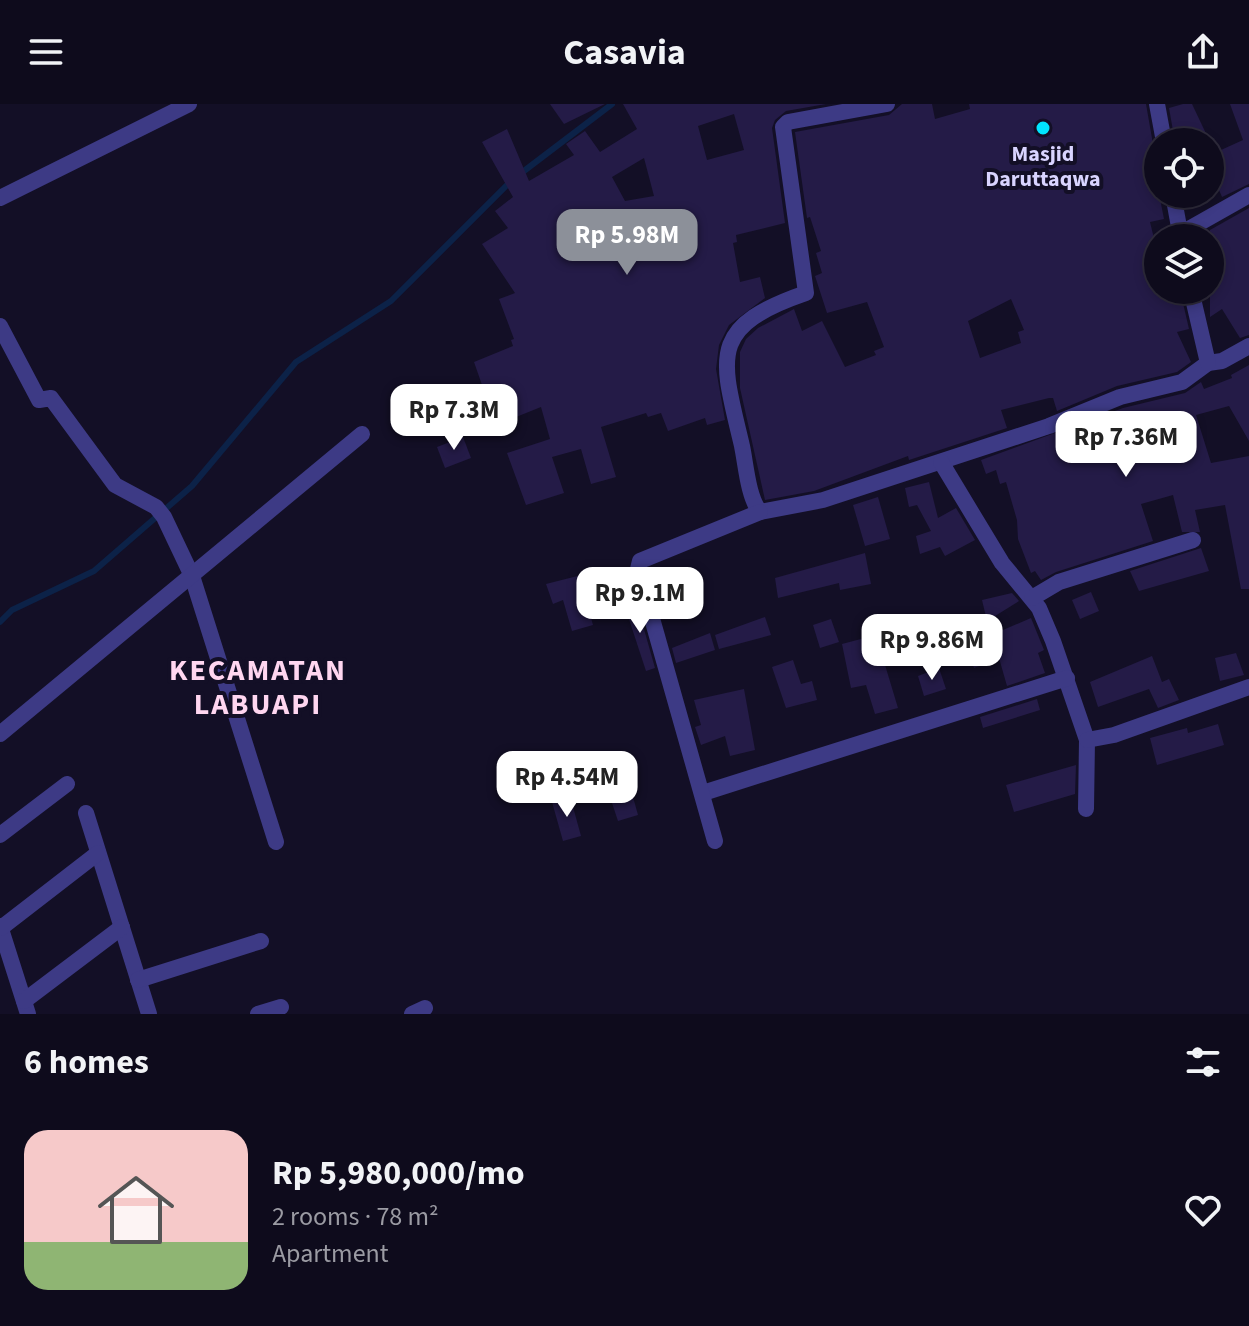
<!DOCTYPE html>
<html lang="en">
<head>
<meta charset="utf-8">
<style>
  body { margin:0; font-family:"Source Sans 3",sans-serif; background:#171425; color:#f1f3f6; height:100vh; display:flex; flex-direction:column; font-size:30px; white-space:nowrap }
  * { box-sizing:border-box; margin:0 }
  p { font-size:26px; color:#9b9ba3 }
  .icon { flex:none; width:44px; height:44px; fill:none; stroke:currentColor; stroke-width:2; stroke-linecap:round; stroke-linejoin:round }
  .map { position:relative; height:910px; overflow:hidden }
  .panel { display:flex; flex-direction:column; background:#0e0b1c; flex:1 }
  .panel>* { flex:none }
  .tools { position:absolute; left:1144px; top:24px; display:grid; gap:16px }
  .tools a { display:grid; place-items:center; width:80px; height:80px; border-radius:50%; background:#0e0b1c; box-shadow:0 4px 12px #0003,0 0 0 2px #2e2b3b; font-size:40px }
  .price { position:absolute; translate:-50% -68px; padding:0 18px; border-radius:16px; background:#fff; color:#222; font-size:26px; line-height:52px; filter:drop-shadow(0 2px 4px #0008) }
  .price::after { content:''; position:absolute; left:50%; top:48px; width:24px; height:18px; margin-left:-12px; background:inherit; clip-path:polygon(0 0,100% 0,50% 100%) }
  .price.selected { background:#8c9099; color:#fff }
  ul { padding:0; list-style:none }
  li { display:flex; align-items:center; gap:24px; height:200px; padding:0 24px }
  li+li { border-top:2px solid #2e2b3b }
  li span { display:grid; place-items:center; flex:none; width:224px; height:160px; border-radius:24px; color:#555 }
  li>.icon { margin-inline-start:auto }
  span .icon { width:96px; height:96px; fill:#fffc; stroke-width:1 }
  li b { font-size:34px }
  h2 { display:flex; justify-content:space-between; align-items:center; height:96px; padding:0 24px; font-size:34px }
  header { display:flex; justify-content:space-between; align-items:center; height:104px; padding:0 24px; background:#0e0b1c; font-size:36px; font-weight:700 }
  .map>svg:first-child { display:block }
  .lines { fill:none; stroke-linecap:round; stroke-linejoin:round }
  .stream { stroke:#0c2248; stroke-width:6 }
  .building { fill:#241b47; fill-rule:evenodd }
  .minor { stroke:#3d3a85; stroke-width:16 }
  .poi-dot { fill:#00e5ff; stroke:#130f26; stroke-width:3 }
  .labels { text-anchor:middle; dominant-baseline:central; stroke-width:8; stroke-linejoin:round; paint-order:stroke }
  .poi-label { font-size:22px; font-weight:bold; fill:#d9d4ff; stroke:#130f26 }
  .district-label { font-size:30px; font-weight:bold; letter-spacing:2px; fill:#ffd6f0; stroke:#130f26 }
</style>
</head>
<body>
<header><svg class="icon" aria-label="menu" viewBox="0 0 24 24"><path d="M4 6h16M4 12h16M4 18h16"/></svg>Casavia<svg class="icon" aria-label="share" viewBox="0 0 24 24"><path d="M12 15V3M7 8l5-5 5 5M5 13v7h14v-7"/></svg></header>
<div class="map">
<svg width="1249" height="910" viewBox="0 0 1249 910">
  <rect width="100%" height="100%" fill="#130f26"/>
  <g class="lines">
    <!-- stream -->
    <g class="stream">
      <path d="M520,70l92,-70"/>
      <path d="M0,518l12,-12 82,-39 98,-85 104,-124 95,-61 120,-120"/>
    </g>
  </g>
  <!-- building -->
  <g class="building">
    <path d="M550,0h55l-41,20z"/>
    <path d="M623,0h203l-40,7 -11,9 -3,8 13,95 -49,12 1,7 -4,1 7,39 20,-5 5,21 -36,27 -10,20 -3,24 9,51 -18,5 -2,-7 -37,13 -7,-18 -13,4 -2,-4 -45,14 15,50 -25,7 -10,-35 -29,8 12,36 -38,12 -19,-52 43,-14 -9,-32 -45,18 -22,-63 39,-16 -2,-6 3,-1 -15,-40 16,-6 -33,-49 26,-16 -13,-17 18,-14 -31,-55 25,-13 22,52 45,-26 -8,-11 19,-13 15,21 37,-23zM734,10l10,36 -37,10 -9,-34zM644,54l10,38 -29,5 -13,-24z"/>
    <path d="M902,0h30l3,15 35,-10 -1,-5h177l7,40 5,7v21l-3,1 9,46 -14,3 8,33v9l-6,1 10,30 18,-5 9,39 -12,3 14,30 -14,10 -60,14 -60,25 -4,-13h-4l-48,12 6,18 -98,32 -1,-4 -94,35 -49,9 -25,-112v-36l6,-13 12,-11 36,-19 8,22 20,-10 23,46 31,-12 -2,-4 10,-4 -17,-45 -40,11 -12,-37 7,-3 -6,-20 5,-2 -11,-34 -3,1 -12,-86 94,-17zM1011,195l13,31 -6,2 3,11 -41,15 -12,-37z"/>
    <path d="M1183,0h9l18,38h-35l-6,-34z"/>
    <path d="M1230,0h19v80l-27,13 -3,-7 -9,4v-39l33,-15z"/>
    <path d="M1249,104v127l-9,3 -18,-29 -12,8v-87z"/>
    <path d="M1249,261v76l-20,-35 -33,9 15,48 38,-7v133h-8l-16,-84 -30,5 5,22h-18l-9,-37 -32,9 12,37 -97,31 -15,8 -6,-9 -4,2 -13,-34 -1,-19 -11,-38 -6,2 -4,-14 -10,4 -5,-14 142,-52 62,-15 16,-11 3,7 28,-11 -1,-3z"/>
    <path d="M463,333l8,21 -26,10 -8,-21z"/>
    <path d="M929,378l9,36 18,-10 19,32 -30,16 -5,-9 -20,7 -4,-18 15,-5 -14,-26 -8,2 -4,-19z"/>
    <path d="M878,393l12,42 -25,7 -12,-41z"/>
    <path d="M1201,444l8,23 -70,20 -9,-20z"/>
    <path d="M865,449l6,31 -31,6 -1,-7 -61,15 -3,-20z"/>
    <path d="M613,463l3,8 10,-2 4,18 -43,12 6,22 -21,6 -9,-31 -10,4 -7,-20z"/>
    <path d="M1091,488l8,19 -19,8 -8,-19z"/>
    <path d="M1012,489l7,8 -32,20 -5,-21z"/>
    <path d="M636,497l19,67 -9,3 -22,-67z"/>
    <path d="M765,513l6,18 -52,14 -4,-14z"/>
    <path d="M1031,514l13,32 -6,3 7,20 -38,13 -8,-28 -25,10 -8,-22z"/>
    <path d="M831,515l8,23 -19,6 -7,-23z"/>
    <path d="M710,529l5,17 -39,13 -4,-15z"/>
    <path d="M876,531l22,73 -23,6 -9,-29 -15,3 -9,-44z"/>
    <path d="M1236,549l8,22 -24,6 -5,-23z"/>
    <path d="M1152,552l10,26 7,-3 10,21 -21,8 -9,-19 -51,18 -8,-25z"/>
    <path d="M793,556l8,24 11,-3 5,19 -31,8 -14,-41z"/>
    <path d="M939,564l7,21 -22,7 -6,-20z"/>
    <path d="M744,585l11,61 -25,6 -5,-20 -24,9 -6,-18 6,-2 -7,-25z"/>
    <path d="M1037,595l3,11 -57,18 -3,-11z"/>
    <path d="M1218,620l6,21 -67,20 -7,-27 37,-10 1,5z"/>
    <path d="M1076,661l-1,29 -61,18 -8,-27z"/>
    <path d="M570,692l11,40 -18,5 -11,-39z"/>
    <path d="M633,693l5,18 -20,6 -6,-18z"/>
  </g>
  <g class="lines">
    <!-- minor -->
    <g class="minor">
      <path d="M887,0l-99,18 -5,5 23,166c-99,34 -85,64 -64,153 4,19 6,51 18,66l63,-12 226,-74 71,-29 62,-15 26,-19 14,-2 27,-15"/>
      <path d="M1157,0l7,38"/>
      <path d="M1173,90l8,44"/>
      <path d="M0,94l189,-94"/>
      <path d="M1180,130l69,-39"/>
      <path d="M1191,186l17,73"/>
      <path d="M0,222l39,74 12,-2 64,87 41,22 8,10 28,59 84,266"/>
      <path d="M941,358l61,101 37,45 14,33 34,99 -1,69"/>
      <path d="M1032,494l27,-16 134,-42"/>
      <path d="M0,630l362,-300"/>
      <path d="M1087,636l27,-5 135,-48"/>
      <path d="M703,689l364,-115"/>
      <path d="M86,709l63,201"/>
      <path d="M0,731l67,-51"/>
      <path d="M715,737l-77,-272 2,-8 120,-49"/>
      <path d="M0,822l28,88"/>
      <path d="M1,824l97,-75"/>
      <path d="M138,876l123,-39"/>
      <path d="M24,897l98,-74"/>
      <path d="M258,910l23,-7"/>
      <path d="M412,910l13,-6"/>
    </g>
  </g>
  <!-- markers -->
  <circle class="poi-dot" cx="1043" cy="24" r="8"/>
  <g class="labels">
    <!-- poi labels -->
    <g class="poi-label">
      <text x="1043" y="50">Masjid<tspan x="1043" dy="25">Daruttaqwa</tspan></text>
    </g>
    <!-- district labels -->
    <g class="district-label">
      <text x="258" y="566">KECAMATAN<tspan x="258" dy="34">LABUAPI</tspan></text>
    </g>
  </g>
</svg>
<div class="tools">
<a><svg class="icon" aria-label="locate" viewBox="0 0 24 24"><circle cx="12" cy="12" r="6"/><path d="M12 2v4M12 18v4M2 12h4M18 12h4"/></svg></a>
<a><svg class="icon" aria-label="layers" viewBox="0 0 24 24"><path d="M12 4l9 5-9 5-9-5zM3 14l9 5 9-5"/></svg></a>
</div>
<b class="price selected" style="left:627px;top:173px">Rp 5.98M</b>
<b class="price" style="left:454px;top:348px">Rp 7.3M</b>
<b class="price" style="left:1126px;top:375px">Rp 7.36M</b>
<b class="price" style="left:640px;top:531px">Rp 9.1M</b>
<b class="price" style="left:932px;top:578px">Rp 9.86M</b>
<b class="price" style="left:567px;top:715px">Rp 4.54M</b>
</div>
<section class="panel">
<h2>6 homes<svg class="icon" aria-label="filters" viewBox="0 0 24 24"><path d="M4 7h16M4 17h16"/><circle cx="9" cy="7" r="2"/><circle cx="15" cy="17" r="2"/></svg></h2>
<ul>
<li><span style="background:linear-gradient(#f6c9c9 70%,#8fb573 0)"><svg class="icon" aria-label="home" viewBox="0 0 24 24"><path d="M3 11l9-7 9 7M6 9v11h12V9"/></svg></span><div><b>Rp 5,980,000/mo</b><p>2 rooms · 78 m²</p><p>Apartment</p></div><svg class="icon" aria-label="heart" viewBox="0 0 24 24"><path d="M12 20l-8-8c-3-5 5-10 8-4 3-6 11-1 8 4z"/></svg></li>
</ul>
</section>
</body>
</html>
